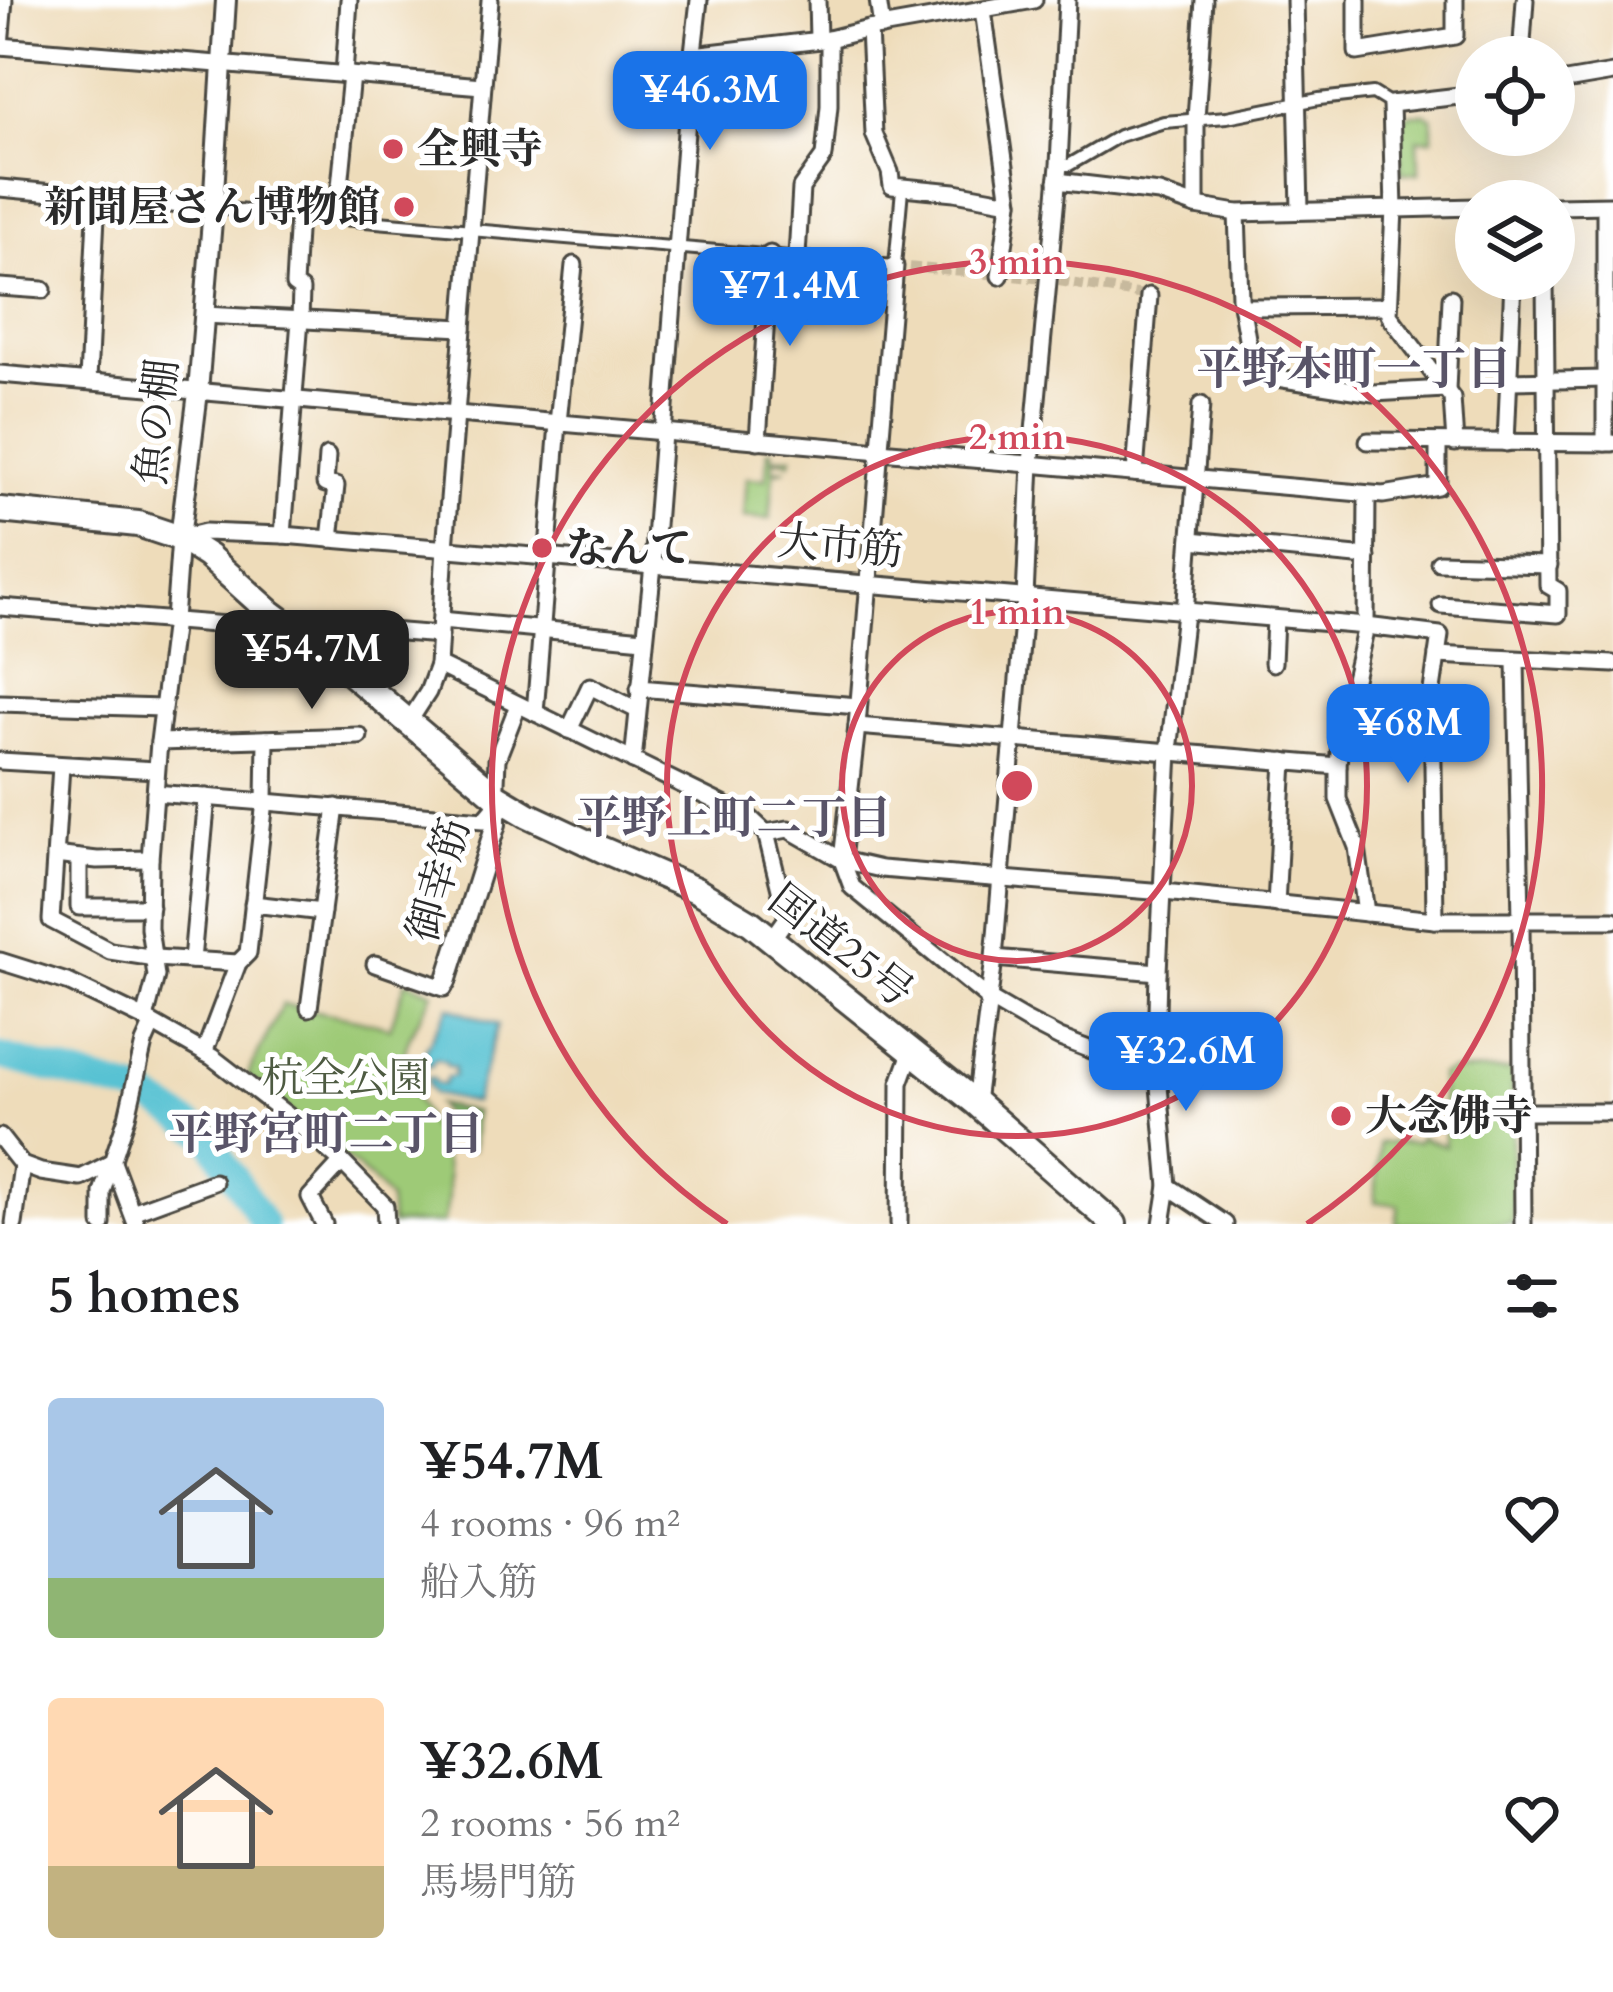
<!DOCTYPE html>
<html lang="en">
<head>
<meta charset="utf-8">
<style>
  body { margin:0; font-family:Cardo,"Noto Serif JP",serif; background:#f6f6f6; color:#202124; height:100vh; display:flex; flex-direction:column; font-size:45px; white-space:nowrap }
  * { box-sizing:border-box; margin:0 }
  p { font-size:39px; color:#757577 }
  .icon { flex:none; width:66px; height:66px; fill:none; stroke:currentColor; stroke-width:2; stroke-linecap:round; stroke-linejoin:round }
  .map { position:relative; height:1224px; overflow:hidden }
  .panel { display:flex; flex-direction:column; background:#fff; flex:1 }
  .panel>* { flex:none }
  .tools { position:absolute; left:1455px; top:36px; display:grid; gap:24px }
  .tools a { display:grid; place-items:center; width:120px; height:120px; border-radius:50%; background:#fff; box-shadow:0 12px 48px #0002; font-size:60px }
  .price { position:absolute; translate:-50% -102px; padding:0 27px; border-radius:24px; background:#1a73e8; color:#fff; font-size:39px; line-height:78px; filter:drop-shadow(0 3px 6px #0008) }
  .price::after { content:''; position:absolute; left:50%; top:72px; width:36px; height:27px; margin-left:-18px; background:inherit; clip-path:polygon(0 0,100% 0,50% 100%) }
  .price.on { background:#222; color:#fff }
  ul { padding:0; list-style:none }
  li { display:flex; align-items:center; gap:36px; height:300px; padding:0 48px }
  li span { display:grid; place-items:center; flex:none; width:336px; height:240px; border-radius:12px; color:#555 }
  li>.icon { margin-inline-start:auto }
  span .icon { width:144px; height:144px; fill:#fffc; stroke-width:1 }
  li b { font-size:51px }
  h2 { display:flex; justify-content:space-between; align-items:center; height:144px; padding:0 48px; font-size:51px }
  .map>svg:first-child { display:block }
  .green { fill:#9eca77; stroke:#647a51; stroke-width:3 }
  .forest { fill:#7eae68; stroke:#546c4a; stroke-width:3 }
  .water { fill:#58c2d3; stroke:#42767f; stroke-width:3 }
  .lines { fill:none; stroke-linecap:round; stroke-linejoin:round }
  .river { stroke:#58c2d3; stroke-width:27 }
  .pedestrian-tunnel { stroke:#c7b99d; stroke-width:10; stroke-dasharray:10 5; stroke-linecap:butt }
  .pedestrian-casing { stroke:#484640; stroke-width:16 }
  .minor-casing { stroke:#484640; stroke-width:21 }
  .tertiary-casing { stroke:#484640; stroke-width:24 }
  .trunk-casing { stroke:#484640; stroke-width:30 }
  .pedestrian { stroke:#fff; stroke-width:10 }
  .minor { stroke:#fff; stroke-width:15 }
  .tertiary { stroke:#fff; stroke-width:18 }
  .trunk { stroke:#fff; stroke-width:24 }
  .ring { fill:none; stroke:#d1495b; stroke-width:6 }
  .poi-dot { fill:#d1495b; stroke:#fff; stroke-width:4.5 }
  .labels { text-anchor:middle; dominant-baseline:central; stroke-width:10; stroke-linejoin:round; paint-order:stroke }
  .poi-label { font-size:42px; font-weight:bold; fill:#2b2b2b; stroke:#fff; text-anchor:start }
  .street-label { font-size:42px; fill:#2b2b2b; stroke:#fff }
  .park-label { font-size:42px; fill:#4e5b42; stroke:#fff }
  .neighbourhood-label { font-size:45px; font-weight:bold; fill:#595468; stroke:#fff }
  .centre { fill:#d1495b; stroke:#fff; stroke-width:6 }
  .ring-label { font-size:36px; text-anchor:middle; font-weight:bold; fill:#d1495b; stroke:#fff; stroke-width:10; stroke-linejoin:round; paint-order:stroke }
</style>
</head>
<body>
<div class="map">
<svg width="1613" height="1224" viewBox="0 0 1613 1224">
  <rect width="100%" height="100%" fill="#fff"/>
  <filter id="ink" filterUnits="userSpaceOnUse"><feTurbulence type="fractalNoise" baseFrequency=".00833" numOctaves="2"/><feDisplacementMap in="SourceGraphic" scale="24" xChannelSelector="R" yChannelSelector="G"/><feConvolveMatrix kernelMatrix="1 2 1 2 8 2 1 2 1" color-interpolation-filters="sRGB"/></filter>
  <filter id="wash" filterUnits="userSpaceOnUse"><feTurbulence type="fractalNoise" baseFrequency=".004" numOctaves="4" result="noise"/><feDisplacementMap in="SourceGraphic" scale="48" xChannelSelector="R" yChannelSelector="G"/><feGaussianBlur stdDeviation="2.7" result="paint"/><feColorMatrix in="noise" values="0 0 0 0 0 0 0 0 0 0 0 0 0 0 0 0 0 1.4 0 .05"/><feComposite in="paint" operator="in"/></filter>
  <g filter="url(#wash)">
    <rect width="100%" height="100%" fill="#eedcba"/>
    <!-- green -->
    <g class="green">
      <path d="M1410,114h16l6,4v21h-14l1,34h-18l-1,-55z"/>
      <path d="M768,450h4v7h20l-2,6 -6,-3h-11v10l14,-1 -13,3 -4,47 -27,-2 3,-39 20,1z"/>
      <path d="M406,981l27,11c-9,22 -29,45 -29,69 1,16 9,31 16,45 21,41 37,69 23,117l-52,1 -2,-24 -18,-21 -124,-103 36,-72c35,9 73,12 107,24z"/>
      <path d="M1512,1070l1,154h-117l3,-19 -24,-3 4,-59 39,-1 2,-5 25,9 -5,-71 12,-4z"/>
    </g>
    <!-- forest -->
    <path class="forest" d="M437,1104l38,8 -2,38h-9z"/>
    <!-- water -->
    <path class="water" d="M449,1007l49,18 -24,78 -40,-9 -6,-9v-7h5l3,6 7,1 4,-8 7,-1v-9l-7,-1 -1,-4 -11,-3 -4,7h-4l-1,-18z"/>
    <g class="lines">
      <!-- river -->
      <path class="river" d="M0,1056l143,38 64,41 57,89"/>
    </g>
  </g>
  <g filter="url(#ink)">
    <g class="lines">
      <!-- pedestrian-tunnel -->
      <path class="pedestrian-tunnel" d="M895,266l151,13 103,17"/>
      <!-- pedestrian casing -->
      <g class="pedestrian-casing">
        <g id="pedestrian">
          <path d="M1059,165h10l50,-29 45,-14 63,-5 92,-18 54,-6 18,11"/>
          <path d="M213,208l682,58 7,-77"/>
        </g>
      </g>
      <!-- minor casing -->
      <g class="minor-casing">
        <g id="minor">
          <path d="M817,0l1,39"/>
          <path d="M878,0l4,27"/>
          <path d="M1295,0l5,210"/>
          <path d="M1357,0v52l98,-16v-36"/>
          <path d="M983,10l27,192 -10,74"/>
          <path d="M869,29l5,105 16,38 2,14 63,6 55,10"/>
          <path d="M0,46l482,40"/>
          <path d="M0,46l4,-46"/>
          <path d="M693,55l136,-16 40,-10 165,-29"/>
          <path d="M1521,57l4,-57"/>
          <path d="M344,75l5,-75"/>
          <path d="M1554,83l59,-10"/>
          <path d="M1057,181l102,12 37,13 41,7 239,-6"/>
          <path d="M0,188l213,20"/>
          <path d="M1196,206v-87l8,-119"/>
          <path d="M1554,206l57,-1"/>
          <path d="M1605,206v237"/>
          <path d="M1237,213l3,85 12,69 5,8 116,18 72,-4"/>
          <path d="M337,217l14,-142"/>
          <path d="M797,256l4,-68 23,-32 5,-50v-67"/>
          <path d="M0,287l43,3"/>
          <path d="M1242,307l147,-1"/>
          <path d="M204,315l259,13"/>
          <path d="M0,374l1383,121 55,-9v-43"/>
          <path d="M88,380l9,-184"/>
          <path d="M1509,381l96,-2"/>
          <path d="M1447,391l4,-93"/>
          <path d="M758,441l12,-187"/>
          <path d="M1368,441l245,2"/>
          <path d="M1455,443l-3,-45 -63,-83 5,-106 -3,-105 85,-10"/>
          <path d="M1506,443l7,-164"/>
          <path d="M327,456l-2,28 11,2 -6,53"/>
          <path d="M1135,473l14,-177"/>
          <path d="M283,535l17,-215 1,-30 -7,-5 4,-71"/>
          <path d="M1191,540l176,17"/>
          <path d="M1439,562l110,3"/>
          <path d="M1441,605l117,9v-23l-10,-6 -3,-306"/>
          <path d="M0,607l252,20 18,-15"/>
          <path d="M441,620l203,19"/>
          <path d="M352,628l88,7"/>
          <path d="M1437,655l176,9"/>
          <path d="M1516,661l5,259 2,304"/>
          <path d="M1273,663l2,-44"/>
          <path d="M438,665l312,153 16,15"/>
          <path d="M639,688l219,18"/>
          <path d="M0,703l162,5"/>
          <path d="M535,713l23,-290 16,-158"/>
          <path d="M408,723l20,-31 10,-27 7,-117 45,-548"/>
          <path d="M857,726l481,40"/>
          <path d="M569,730l21,-44 47,24"/>
          <path d="M159,742l200,-6"/>
          <path d="M0,761l156,9"/>
          <path d="M633,761l20,-196 37,-486 9,-79"/>
          <path d="M61,766l-10,154 59,31 45,7 83,5"/>
          <path d="M155,793l329,27 11,-13 2,-48 21,-54"/>
          <path d="M766,833l22,-4 54,31 10,27 137,112 36,21 35,18 39,15h57"/>
          <path d="M766,833l21,85 -15,21"/>
          <path d="M55,855l42,5 53,-1"/>
          <path d="M79,858v49h71"/>
          <path d="M842,860l39,9 283,23 271,28h178"/>
          <path d="M842,860l15,-134 38,-460"/>
          <path d="M253,904l69,8"/>
          <path d="M1276,904l8,-143"/>
          <path d="M1366,913l-9,-66 -19,-48v-33l2,-25 26,-115 1,-132"/>
          <path d="M994,958l164,14"/>
          <path d="M192,960l15,-163"/>
          <path d="M0,961l70,22 75,36 67,38 79,61 51,44 43,44 1,18"/>
          <path d="M375,964l69,24"/>
          <path d="M309,1008l27,-201"/>
          <path d="M145,1019l11,-43 -7,-48 1,-69 9,-117 15,-122 6,-82 25,-6 78,3 1083,91 74,9 -8,55 3,230"/>
          <path d="M204,1053l34,-90 10,-10 17,-152 1,-62"/>
          <path d="M976,1103l18,-145 31,-360 6,-135 28,-298 8,-165"/>
          <path d="M1522,1112h91"/>
          <path d="M0,1137l22,28 19,7 40,6 32,-16"/>
          <path d="M113,1162l23,62"/>
          <path d="M1168,1186l57,38"/>
          <path d="M132,1212l82,-30"/>
          <path d="M14,1224l8,-59"/>
          <path d="M102,1224v-32l25,-75 17,-74 8,-18"/>
          <path d="M324,1224l-14,-27 32,-35"/>
          <path d="M899,1224l1,-141 12,-33"/>
          <path d="M1162,1224l6,-38 -12,-133 2,-81 11,-221 16,-138 16,-208"/>
        </g>
      </g>
      <!-- tertiary casing -->
      <g class="tertiary-casing">
        <g id="tertiary">
          <path d="M180,538l18,-146 15,-184 13,-208"/>
          <path d="M446,982l50,-158v-28"/>
        </g>
      </g>
      <!-- trunk casing -->
      <g class="trunk-casing">
        <path id="trunk" d="M0,510l138,14 42,14 28,18 62,56 71,53 155,131 32,19 75,35 93,40 55,33 225,180 138,121"/>
      </g>
      <!-- pedestrian -->
      <use href="#pedestrian" class="pedestrian"/>
      <!-- minor -->
      <use href="#minor" class="minor"/>
      <!-- tertiary -->
      <use href="#tertiary" class="tertiary"/>
      <!-- trunk -->
      <use href="#trunk" class="trunk"/>
    </g>
  </g>
  <!-- distance rings -->
  <g class="ring">
    <circle cx="1017" cy="786" r="175"/>
    <circle cx="1017" cy="786" r="350"/>
    <path d="M727 1224A525 525 0 1 1 1307 1224"/>
  </g>
  <!-- markers -->
  <g class="poi-dot">
    <circle cx="393" cy="149" r="12"/>
    <circle cx="404" cy="207" r="12"/>
    <circle cx="542" cy="548" r="12"/>
    <circle cx="1341" cy="1116" r="12"/>
  </g>
  <g class="labels">
    <!-- poi labels -->
    <g class="poi-label">
      <text x="417" y="149">全興寺</text>
      <text x="380" y="207" text-anchor="end">新聞屋さん博物館</text>
      <text x="566" y="548">なんて</text>
      <text x="1365" y="1116">大念佛寺</text>
    </g>
    <!-- street labels -->
    <g class="street-label">
      <text transform="translate(157 422) rotate(-84)">魚の棚</text>
      <text transform="translate(840 546) rotate(5)">大市筋</text>
      <text transform="translate(439 880) rotate(-74)">御幸筋</text>
      <text transform="translate(841 946) rotate(38)">国道25号</text>
    </g>
    <!-- park labels -->
    <g class="park-label">
      <text x="346" y="1078">杭全公園</text>
    </g>
    <!-- neighbourhood labels -->
    <g class="neighbourhood-label">
      <text x="1354" y="369">平野本町一丁目</text>
      <text x="734" y="818">平野上町二丁目</text>
      <text x="326" y="1134">平野宮町二丁目</text>
    </g>
  </g>
  <circle cx="1017" cy="786" r="18" class="centre"/>
  <g class="ring-label">
    <text x="1017" y="274">3 min</text>
    <text x="1017" y="449">2 min</text>
    <text x="1017" y="624">1 min</text>
  </g>
</svg>
<div class="tools">
<a><svg class="icon" aria-label="locate" viewBox="0 0 24 24"><circle cx="12" cy="12" r="6"/><path d="M12 2v4M12 18v4M2 12h4M18 12h4"/></svg></a>
<a><svg class="icon" aria-label="layers" viewBox="0 0 24 24"><path d="M12 4l9 5-9 5-9-5zM3 14l9 5 9-5"/></svg></a>
</div>
<b class="price" style="left:710px;top:153px">¥46.3M</b>
<b class="price" style="left:790px;top:349px">¥71.4M</b>
<b class="price on" style="left:312px;top:712px">¥54.7M</b>
<b class="price" style="left:1408px;top:786px">¥68M</b>
<b class="price" style="left:1186px;top:1114px">¥32.6M</b>
</div>
<section class="panel">
<h2>5 homes<svg class="icon" aria-label="filters" viewBox="0 0 24 24"><path d="M4 7h16M4 17h16"/><circle cx="9" cy="7" r="2"/><circle cx="15" cy="17" r="2"/></svg></h2>
<ul>
<li><span style="background:linear-gradient(#a9c7e8 75%,#8fb573 0)"><svg class="icon" aria-label="home" viewBox="0 0 24 24"><path d="M3 11l9-7 9 7M6 9v11h12V9"/></svg></span><div><b>¥54.7M</b><p>4 rooms · 96 m²</p><p>船入筋</p></div><svg class="icon" aria-label="heart" viewBox="0 0 24 24"><path d="M12 20l-8-8c-3-5 5-10 8-4 3-6 11-1 8 4z"/></svg></li>
<li><span style="background:linear-gradient(#ffd9b3 70%,#c2b280 0)"><svg class="icon" aria-label="home" viewBox="0 0 24 24"><path d="M3 11l9-7 9 7M6 9v11h12V9"/></svg></span><div><b>¥32.6M</b><p>2 rooms · 56 m²</p><p>馬場門筋</p></div><svg class="icon" aria-label="heart" viewBox="0 0 24 24"><path d="M12 20l-8-8c-3-5 5-10 8-4 3-6 11-1 8 4z"/></svg></li>
</ul>
</section>
</body>
</html>
